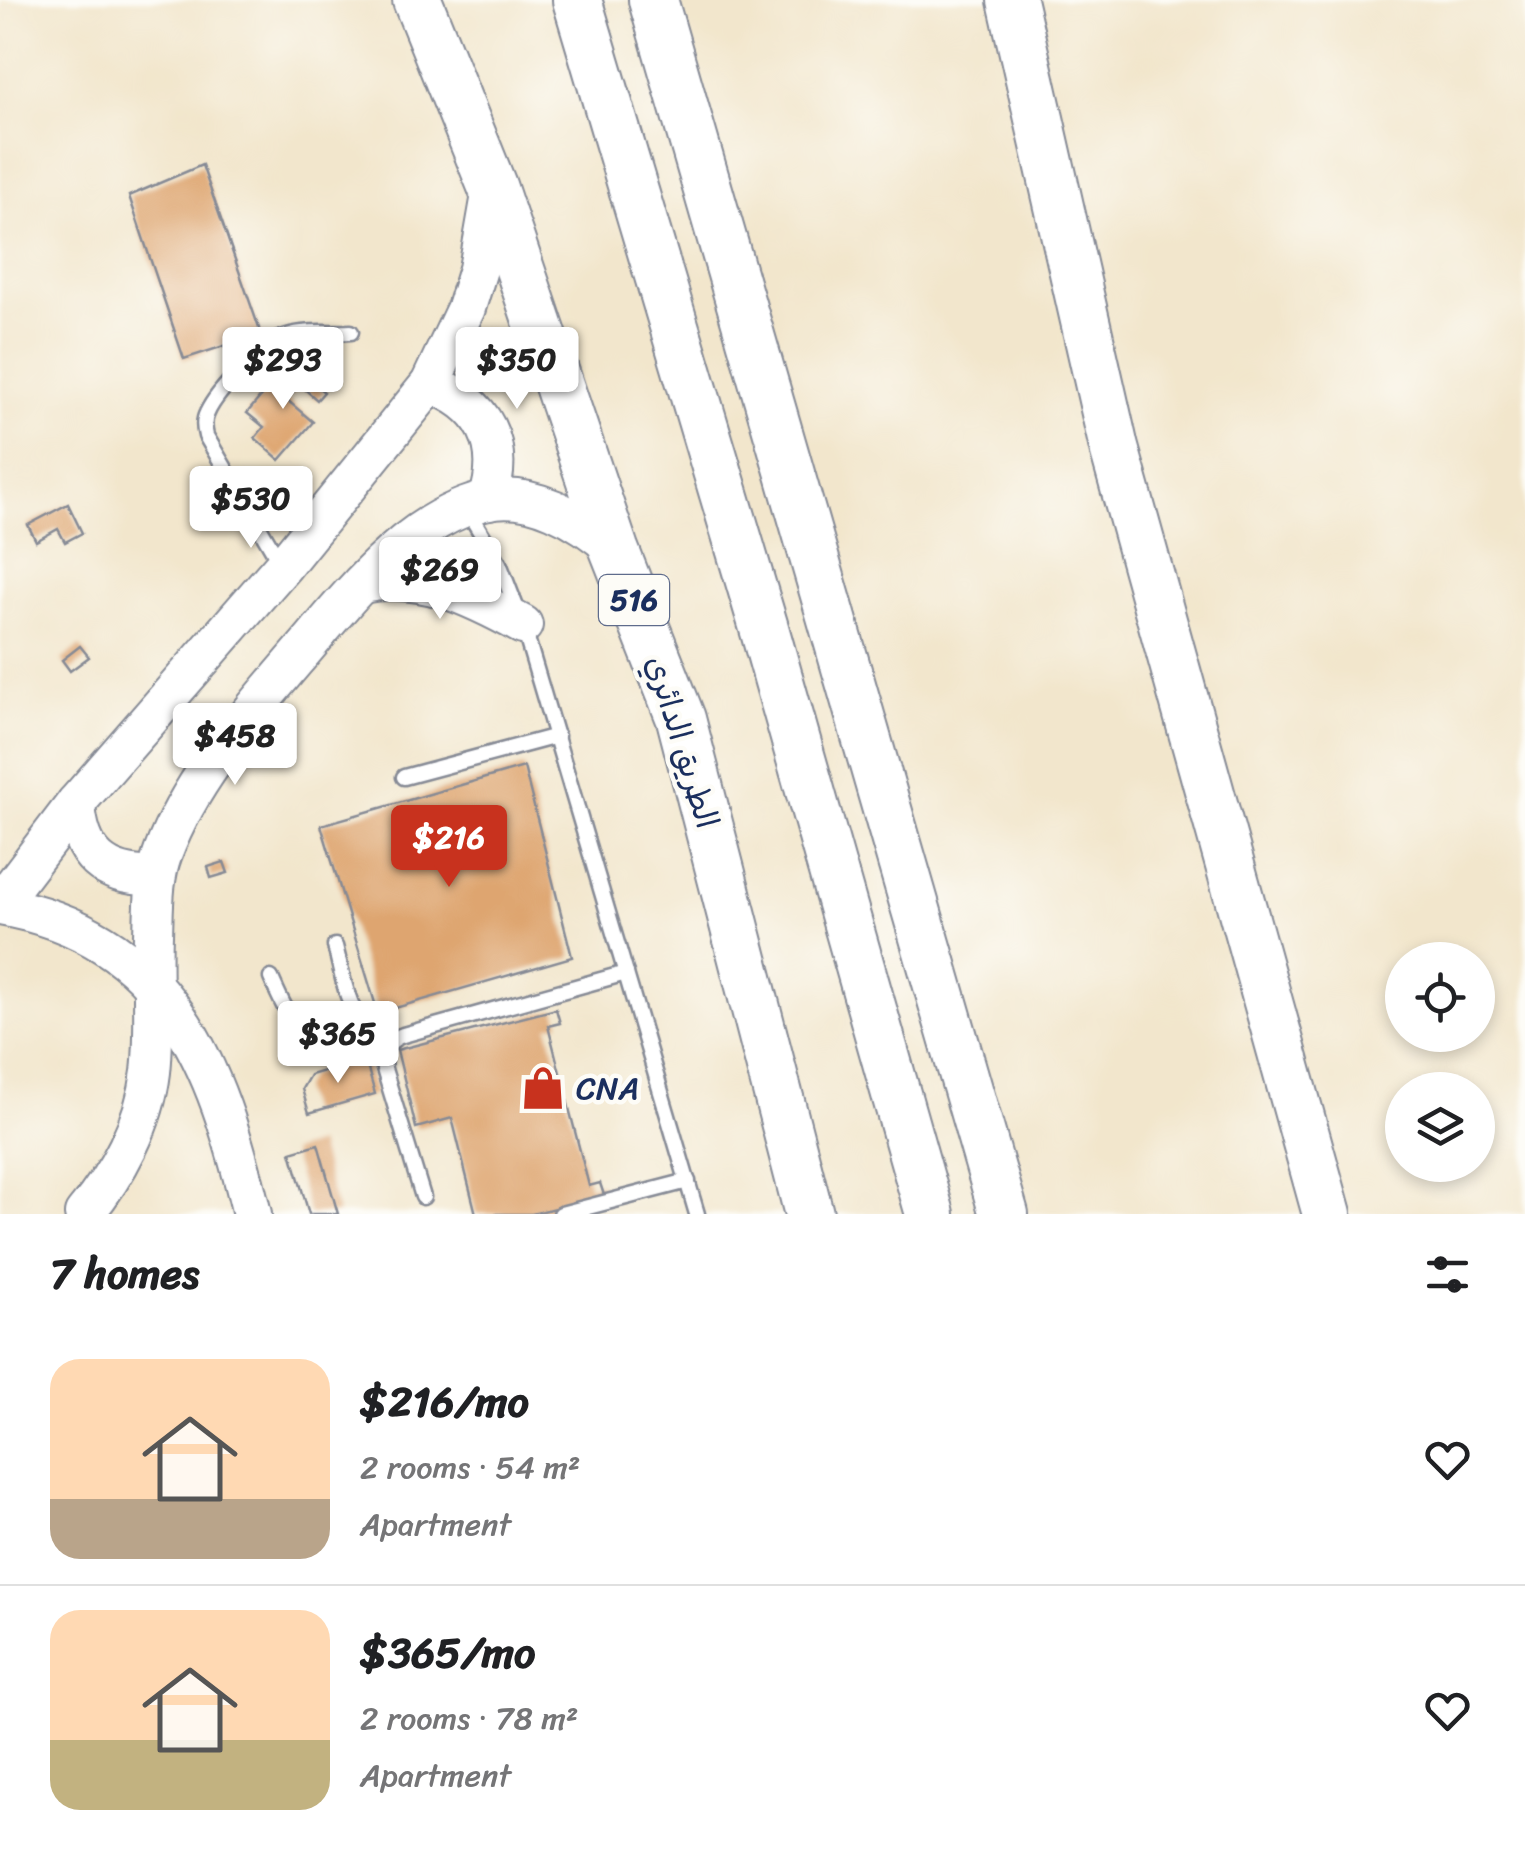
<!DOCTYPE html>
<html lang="en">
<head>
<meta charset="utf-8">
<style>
  body { margin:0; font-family:Sriracha,"Playpen Sans Arabic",sans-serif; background:#f2f2f2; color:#202124; height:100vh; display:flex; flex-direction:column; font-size:38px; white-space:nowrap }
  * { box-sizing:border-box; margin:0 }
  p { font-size:32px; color:#757577 }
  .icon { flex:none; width:55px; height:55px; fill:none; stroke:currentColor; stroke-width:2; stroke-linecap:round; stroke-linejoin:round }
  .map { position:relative; height:1214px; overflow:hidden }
  .panel { display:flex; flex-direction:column; background:#fff; flex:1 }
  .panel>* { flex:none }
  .buttons { position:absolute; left:1385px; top:942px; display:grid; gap:20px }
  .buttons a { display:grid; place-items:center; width:110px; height:110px; border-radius:50%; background:#fff; box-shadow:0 5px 15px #0003; font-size:50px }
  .price { position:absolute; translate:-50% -85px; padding:0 22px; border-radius:10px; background:#fff; color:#222; font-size:32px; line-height:65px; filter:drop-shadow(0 2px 5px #0008) }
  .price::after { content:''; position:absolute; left:50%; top:60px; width:30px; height:22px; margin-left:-15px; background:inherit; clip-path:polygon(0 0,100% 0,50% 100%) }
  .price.selected { background:#c8321e; color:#fff }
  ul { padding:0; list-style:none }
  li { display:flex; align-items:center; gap:30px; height:250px; padding:0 50px }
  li+li { border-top:2px solid #e0e0e0 }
  li span { display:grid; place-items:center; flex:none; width:280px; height:200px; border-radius:30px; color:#555 }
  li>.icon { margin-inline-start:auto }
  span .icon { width:120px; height:120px; fill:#fffc; stroke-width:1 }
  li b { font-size:42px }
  h2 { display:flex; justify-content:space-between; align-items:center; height:120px; padding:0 50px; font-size:42px }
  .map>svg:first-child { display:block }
  .building { fill:#dea570 }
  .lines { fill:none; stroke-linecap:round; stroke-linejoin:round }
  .lane-casing { stroke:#868a95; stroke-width:19 }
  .secondary-casing { stroke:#868a95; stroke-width:42 }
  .highway-casing { stroke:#868a95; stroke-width:52 }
  .lane { stroke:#fff; stroke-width:14 }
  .secondary { stroke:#fff; stroke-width:38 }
  .highway { stroke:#fff; stroke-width:48 }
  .labels { text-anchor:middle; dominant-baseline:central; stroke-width:9; stroke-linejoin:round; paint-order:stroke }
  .shield { fill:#fdfcf7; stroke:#5f6c8c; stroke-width:2.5 }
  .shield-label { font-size:30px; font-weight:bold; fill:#1b2f5e }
  .street-label { font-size:32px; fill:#1b2f5e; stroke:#fdfcf7 }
  .poi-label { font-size:32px; fill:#1b2f5e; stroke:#fdfcf7; text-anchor:start }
</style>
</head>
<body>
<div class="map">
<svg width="1525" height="1214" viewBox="0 0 1525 1214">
  <rect width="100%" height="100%" fill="#fdfcf7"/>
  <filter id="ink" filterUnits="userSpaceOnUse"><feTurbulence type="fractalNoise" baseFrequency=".01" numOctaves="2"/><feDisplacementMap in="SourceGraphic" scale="20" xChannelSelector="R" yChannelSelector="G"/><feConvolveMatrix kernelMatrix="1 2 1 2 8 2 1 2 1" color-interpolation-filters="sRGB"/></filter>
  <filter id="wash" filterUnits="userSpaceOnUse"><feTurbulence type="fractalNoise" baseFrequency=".0048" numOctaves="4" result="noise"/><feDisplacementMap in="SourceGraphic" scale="40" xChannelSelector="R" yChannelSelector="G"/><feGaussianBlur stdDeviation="2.25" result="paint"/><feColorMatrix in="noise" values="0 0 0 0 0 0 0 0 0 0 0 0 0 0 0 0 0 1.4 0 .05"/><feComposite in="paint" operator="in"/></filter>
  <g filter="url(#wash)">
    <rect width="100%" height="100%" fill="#f2e6cc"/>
    <g id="blocks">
      <!-- building -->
      <g class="building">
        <path d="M202,165l59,169 -77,25 -55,-163z"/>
        <path d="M289,363l35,29 -7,8 -18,-16 -12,16 26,22 -33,38 -25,-22 9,-11 -17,-14z"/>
        <path d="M68,504l14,29 -17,9 -7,-13 -22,12 -8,-16z"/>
        <path d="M80,646l9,11 -19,14 -8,-11z"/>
        <path d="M524,767l48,190 -194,56 -57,-188z"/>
        <path d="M224,862l4,11 -17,5 -3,-11z"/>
        <path d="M556,1009l4,14 -12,3 41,160 11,-3 4,12 -72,19h-56l-24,-96 -36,10 -19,-78z"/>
        <path d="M354,1062l1,3 11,-3 9,32 -66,19 -7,-24 8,-14z"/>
        <path d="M318,1144l20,70h-29l-18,-62z"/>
      </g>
    </g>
  </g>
  <g filter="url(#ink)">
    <use href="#blocks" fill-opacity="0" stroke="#868a95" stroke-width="2.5"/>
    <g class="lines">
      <!-- lane casing -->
      <g class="lane-casing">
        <g id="lane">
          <path d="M466,508l33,55 24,62 174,589"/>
          <path d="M281,564l-75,-128c-2,-8 -3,-15 1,-23 10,-22 56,-70 80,-77 19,-6 43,-3 64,-4"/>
          <path d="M404,777l153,-41"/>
          <path d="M335,946c11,42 12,76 54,98"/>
          <path d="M271,978c25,57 26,54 85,39"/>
          <path d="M423,1197l-39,-128c-3,-16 3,-29 19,-34l223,-62"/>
          <path d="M561,1214l127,-33"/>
        </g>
      </g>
      <!-- secondary casing -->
      <g class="secondary-casing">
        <g id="secondary">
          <path d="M430,384c55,18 76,61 58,116"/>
          <path d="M361,584c59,-13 111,13 162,41"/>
          <path d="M76,803c3,52 28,75 80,73"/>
          <path d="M0,903l76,-100 206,-236 148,-183 36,-76 12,-39 14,-80"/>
          <path d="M0,906c169,29 216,158 252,308"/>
          <path d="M84,1214c33,-39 61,-91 67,-142 5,-45 0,-92 2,-137 1,-27 0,-56 10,-82 28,-74 82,-134 132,-193 51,-59 109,-139 189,-159 46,-12 97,18 130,48"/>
        </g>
      </g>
      <!-- highway casing -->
      <g class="highway-casing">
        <g id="highway">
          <path d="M417,0l75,186 122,363 67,170 128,495"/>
          <path d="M577,0l187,628 166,586"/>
          <path d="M653,0l351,1214"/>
          <path d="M1012,0l102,448 213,766"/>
        </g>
      </g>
      <!-- lane -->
      <use href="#lane" class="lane"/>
      <!-- secondary -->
      <use href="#secondary" class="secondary"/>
      <!-- highway -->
      <use href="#highway" class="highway"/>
    </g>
  </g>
  <!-- icons -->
  <defs>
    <g id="shop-bare" transform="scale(3.45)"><path d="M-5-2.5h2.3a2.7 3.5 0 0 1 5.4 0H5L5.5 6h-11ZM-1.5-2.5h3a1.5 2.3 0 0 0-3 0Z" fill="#c8321e" stroke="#fdfcf7" stroke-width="2.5" paint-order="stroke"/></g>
  </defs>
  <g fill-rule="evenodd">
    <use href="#shop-bare" x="543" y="1088"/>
  </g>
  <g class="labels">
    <!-- shield labels -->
    <rect class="shield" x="599" y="575" width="70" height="50" rx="8"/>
    <g class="shield-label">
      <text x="634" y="600">516</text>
    </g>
    <!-- street labels -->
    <g class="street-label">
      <text transform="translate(682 742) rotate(73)">الطريق الدائري</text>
    </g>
    <!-- poi labels -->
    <g class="poi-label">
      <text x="576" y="1088">CNA</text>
    </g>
  </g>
</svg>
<div class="buttons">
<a><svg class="icon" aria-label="locate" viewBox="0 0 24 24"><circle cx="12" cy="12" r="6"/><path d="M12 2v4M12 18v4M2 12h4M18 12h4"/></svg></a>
<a><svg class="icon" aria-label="layers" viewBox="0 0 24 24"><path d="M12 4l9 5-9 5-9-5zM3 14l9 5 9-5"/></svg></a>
</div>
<b class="price" style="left:283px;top:412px">$293</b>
<b class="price" style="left:517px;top:412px">$350</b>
<b class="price" style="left:251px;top:551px">$530</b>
<b class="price" style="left:440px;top:622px">$269</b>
<b class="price" style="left:235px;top:788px">$458</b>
<b class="price selected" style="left:449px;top:890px">$216</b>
<b class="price" style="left:338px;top:1086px">$365</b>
</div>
<section class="panel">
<h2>7 homes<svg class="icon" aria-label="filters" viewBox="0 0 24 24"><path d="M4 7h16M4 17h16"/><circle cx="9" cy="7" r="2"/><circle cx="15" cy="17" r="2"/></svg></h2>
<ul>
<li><span style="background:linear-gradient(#ffd9b3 70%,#b9a48a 0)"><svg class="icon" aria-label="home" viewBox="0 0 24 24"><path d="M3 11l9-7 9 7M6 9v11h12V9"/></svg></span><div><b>$216/mo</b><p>2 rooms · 54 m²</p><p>Apartment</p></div><svg class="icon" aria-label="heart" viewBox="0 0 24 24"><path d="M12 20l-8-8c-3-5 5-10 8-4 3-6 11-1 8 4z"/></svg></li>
<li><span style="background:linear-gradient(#ffd9b3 65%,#c2b280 0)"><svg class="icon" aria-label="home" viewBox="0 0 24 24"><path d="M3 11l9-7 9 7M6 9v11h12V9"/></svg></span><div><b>$365/mo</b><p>2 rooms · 78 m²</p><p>Apartment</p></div><svg class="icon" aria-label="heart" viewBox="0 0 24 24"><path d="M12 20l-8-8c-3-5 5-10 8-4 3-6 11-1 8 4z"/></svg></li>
</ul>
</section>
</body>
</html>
